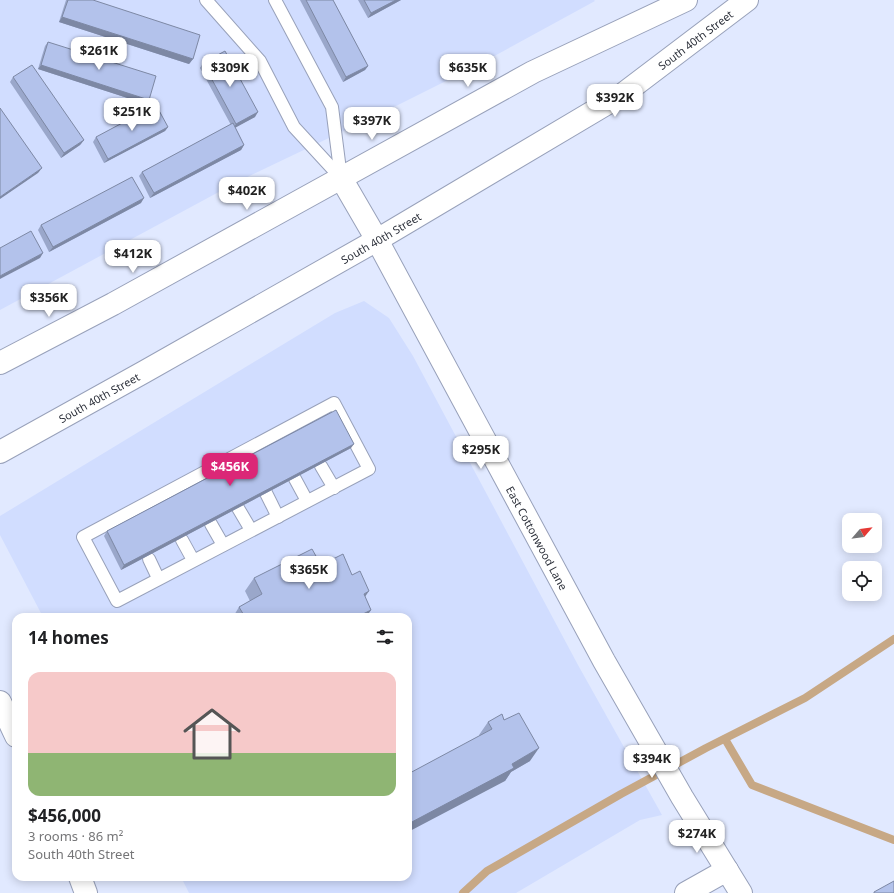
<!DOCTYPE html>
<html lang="en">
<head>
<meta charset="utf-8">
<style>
  body { margin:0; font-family:"Noto Sans",sans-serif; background:#f6f6f6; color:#202124; height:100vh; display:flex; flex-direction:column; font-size:15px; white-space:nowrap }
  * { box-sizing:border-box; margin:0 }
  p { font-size:13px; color:#757577 }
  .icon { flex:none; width:22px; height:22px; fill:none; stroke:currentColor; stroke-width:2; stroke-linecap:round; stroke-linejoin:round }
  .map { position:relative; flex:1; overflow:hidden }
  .panel { position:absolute; left:12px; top:613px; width:400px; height:268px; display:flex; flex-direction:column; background:#fff; border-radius:12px; box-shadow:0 2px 10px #0003 }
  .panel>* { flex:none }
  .needle { width:26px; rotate:62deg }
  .tools { position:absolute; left:842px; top:513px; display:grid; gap:8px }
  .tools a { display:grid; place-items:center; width:40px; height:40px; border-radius:8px; background:#fff; box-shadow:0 2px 10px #0003; font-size:20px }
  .price { position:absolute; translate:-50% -34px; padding:0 9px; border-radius:8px; background:#fff; color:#222; font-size:13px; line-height:26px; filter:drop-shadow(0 1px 2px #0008) }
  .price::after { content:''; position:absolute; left:50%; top:24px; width:12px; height:9px; margin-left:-6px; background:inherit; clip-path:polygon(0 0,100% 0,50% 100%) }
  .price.on { background:#db2777; color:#fff }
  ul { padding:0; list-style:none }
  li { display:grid; align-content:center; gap:8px; height:212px; padding:0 16px }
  li span { display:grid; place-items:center; height:124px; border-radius:12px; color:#555 }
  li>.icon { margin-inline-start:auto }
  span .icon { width:72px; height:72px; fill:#fffc; stroke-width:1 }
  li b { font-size:17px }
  h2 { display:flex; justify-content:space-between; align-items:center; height:48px; padding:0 16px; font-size:17px }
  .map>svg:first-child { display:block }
  .built { fill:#d1ddff }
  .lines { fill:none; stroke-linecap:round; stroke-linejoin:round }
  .stream { stroke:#c7a885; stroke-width:8 }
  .service-casing { stroke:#98a1ba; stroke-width:14 }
  .minor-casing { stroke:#98a1ba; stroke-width:24 }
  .tertiary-casing { stroke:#98a1ba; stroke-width:24 }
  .secondary-casing { stroke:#98a1ba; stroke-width:24 }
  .motorway-casing { stroke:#98a1ba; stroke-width:24 }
  .service { stroke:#fff; stroke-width:12 }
  .minor { stroke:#fff; stroke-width:22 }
  .tertiary { stroke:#fff; stroke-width:22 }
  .secondary { stroke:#fff; stroke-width:22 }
  .motorway { stroke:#fff; stroke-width:22 }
  .wall { fill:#9aa7ca }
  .shaded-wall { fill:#7d88a4 }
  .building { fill:#b3c2eb; stroke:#7d88a4 }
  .labels { text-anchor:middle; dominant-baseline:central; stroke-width:4; stroke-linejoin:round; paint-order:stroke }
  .street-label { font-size:11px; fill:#2d313b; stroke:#f5f7fc }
</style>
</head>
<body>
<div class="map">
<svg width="894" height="893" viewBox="0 0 894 893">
  <rect width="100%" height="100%" fill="#e1e9ff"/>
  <!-- built -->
  <g class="built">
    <path d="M0,0h594l1,1 -119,65 -78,39 -157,75 -241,130z"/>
    <path d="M364,301l25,17 24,38 165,309 84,150 -22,5 -124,73h-327l-8,-16h227v-260h-365l-43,-82v-19l335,-203z"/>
  </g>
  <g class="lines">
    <!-- stream -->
    <g class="stream">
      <path d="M725,739l27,46 142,55"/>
      <path d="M463,893l24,-22 134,-77 85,-46 99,-50 89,-59"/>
    </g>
    <!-- service casing -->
    <g class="service-casing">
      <g id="service">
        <path d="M206,0l54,61 34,66 47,51"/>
        <path d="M275,0l57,107 9,71"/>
        <path d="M334,403l35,66 -252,132 -34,-64z"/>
        <path d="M321,466l13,22"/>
        <path d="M294,477l13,24"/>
        <path d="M266,493l12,24"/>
        <path d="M238,508l13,22"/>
        <path d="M211,524l12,21"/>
        <path d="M182,540l11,20"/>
        <path d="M149,559l9,19"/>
      </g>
    </g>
    <!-- minor casing -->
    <g class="minor-casing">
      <path id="minor" d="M686,893l41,-23"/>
    </g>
    <!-- tertiary casing -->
    <g class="tertiary-casing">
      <g id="tertiary">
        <path id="s1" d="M341,178l36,62 227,421 78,136 59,96"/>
      </g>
    </g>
    <!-- secondary casing -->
    <g class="secondary-casing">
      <g id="secondary">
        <path d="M0,363l113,-59 420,-232 153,-72"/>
        <path id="s2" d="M0,452l144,-80 233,-132 246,-146 124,-94"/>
      </g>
    </g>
    <!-- motorway casing -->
    <g class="motorway-casing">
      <g id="motorway">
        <path d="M0,702l16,34"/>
        <path d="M80,877l6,16"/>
      </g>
    </g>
    <!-- service -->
    <use href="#service" class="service"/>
    <!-- minor -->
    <use href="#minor" class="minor"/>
    <!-- tertiary -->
    <use href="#tertiary" class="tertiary"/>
    <!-- secondary -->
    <use href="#secondary" class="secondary"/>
    <!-- motorway -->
    <use href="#motorway" class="motorway"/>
  </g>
  <!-- wall -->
  <g class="wall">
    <path d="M66,0h27l100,59 -4,5 -130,-42z"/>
    <path d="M300,0h33l35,66 -3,4 -22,12z"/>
    <path d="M358,0h43l-33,18z"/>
    <path d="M48,42l101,58 -3,4 -108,-35 7,-23z"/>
    <path d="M203,63l52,54 -20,10 9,18 -3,5 -91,48 -11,-22 3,-4 89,-47 -31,-57z"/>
    <path d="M13,77l71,63 -4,5 -19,13 -51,-76z"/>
    <path d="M168,127l-3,4 -61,32 -11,-21 3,-5z"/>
    <path d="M141,203l-92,49 -11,-22 3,-5z"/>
    <path d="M351,448l-230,122 -17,-34 3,-5z"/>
    <path d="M321,565l31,10 13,22 6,13 -5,7h-133l6,-10 11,-6 -5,-10 9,-13z"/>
    <path d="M504,720l26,41 -19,11 -6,9 -26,-46 9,-13z"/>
  </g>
  <!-- shaded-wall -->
  <g class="shaded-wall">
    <path d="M396,0h5l-33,18 3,-5z"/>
    <path d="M62,17l131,42 -4,5 -130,-42z"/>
    <path d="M41,65l108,35 -3,4 -108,-35z"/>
    <path d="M368,66l-3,4 -22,12 3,-5z"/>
    <path d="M258,112l-3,5 -22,12 3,-5z"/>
    <path d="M168,127l-3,4 -61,32 4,-4z"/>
    <path d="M84,140l-4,5 -19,13 3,-5z"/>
    <path d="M244,145l-3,5 -91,48 4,-5z"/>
    <path d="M42,168l-4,5 -38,26v-2z"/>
    <path d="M144,198l-3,5 -92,49 4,-5z"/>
    <path d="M43,253l-3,5 -40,21v-3z"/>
    <path d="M354,444l-3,4 -230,122 3,-5z"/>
    <path d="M369,591l-9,13 4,-10z"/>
    <path d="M371,610l-5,7h-9z"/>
    <path d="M539,748l-9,13 -19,11 -6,9 -97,51v-8z"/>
  </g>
  <!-- building -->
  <g class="building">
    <path d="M68,0h25l107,35 -7,24 -131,-42z"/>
    <path d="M306,0h27l35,66 -22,11z"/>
    <path d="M364,0h32l-25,13z"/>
    <path d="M48,42l108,34 -7,24 -108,-35z"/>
    <path d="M225,51l33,61 -22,12 -33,-61z"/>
    <path d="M32,65l52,75 -20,13 -51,-76z"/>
    <path d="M156,105l12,22 -60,32 -12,-22z"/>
    <path d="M0,108l42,60 -42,29z"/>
    <path d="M233,123l11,22 -90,48 -12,-21z"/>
    <path d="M132,177l12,21 -91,49 -12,-22z"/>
    <path d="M31,231l12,22 -43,23v-28z"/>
    <path d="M336,410l18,34 -230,121 -17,-34z"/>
    <path d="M312,549l9,16 22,-11 9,21 8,-4 9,20 -5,3 7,16 -14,7h-112l-6,-10 23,-13 -8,-16z"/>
    <path d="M519,713l20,35 -27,16 2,4 -106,56v-50l84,-45 -4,-7 14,-8 2,6z"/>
    <path d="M894,881v12h-20v-1z"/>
  </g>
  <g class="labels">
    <!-- street labels -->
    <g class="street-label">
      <text stroke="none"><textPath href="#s2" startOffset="809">South 40th Street</textPath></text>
      <text stroke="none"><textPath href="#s2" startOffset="437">South 40th Street</textPath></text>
      <text stroke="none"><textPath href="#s2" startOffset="113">South 40th Street</textPath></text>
      <text stroke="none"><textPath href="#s1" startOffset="410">East Cottonwood Lane</textPath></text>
    </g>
  </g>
</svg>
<div class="tools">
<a><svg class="needle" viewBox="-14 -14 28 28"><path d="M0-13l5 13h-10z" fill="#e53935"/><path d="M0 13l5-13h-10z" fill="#757577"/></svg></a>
<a><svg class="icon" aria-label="locate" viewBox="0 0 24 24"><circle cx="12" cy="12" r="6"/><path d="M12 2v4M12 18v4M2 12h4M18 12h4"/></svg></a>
</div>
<b class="price" style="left:99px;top:71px">$261K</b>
<b class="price" style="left:230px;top:88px">$309K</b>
<b class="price" style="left:468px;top:88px">$635K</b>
<b class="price" style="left:615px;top:118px">$392K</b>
<b class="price" style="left:132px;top:132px">$251K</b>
<b class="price" style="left:372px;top:141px">$397K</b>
<b class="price" style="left:247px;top:211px">$402K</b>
<b class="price" style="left:133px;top:274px">$412K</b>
<b class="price" style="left:49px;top:318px">$356K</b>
<b class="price" style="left:481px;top:470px">$295K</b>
<b class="price on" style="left:230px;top:487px">$456K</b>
<b class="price" style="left:309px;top:590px">$365K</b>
<b class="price" style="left:652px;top:779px">$394K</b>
<b class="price" style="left:697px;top:854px">$274K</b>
<section class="panel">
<h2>14 homes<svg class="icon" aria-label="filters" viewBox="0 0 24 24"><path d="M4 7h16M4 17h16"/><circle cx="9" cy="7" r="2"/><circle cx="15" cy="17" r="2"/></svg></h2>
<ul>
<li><span style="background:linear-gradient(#f6c9c9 65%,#8fb573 0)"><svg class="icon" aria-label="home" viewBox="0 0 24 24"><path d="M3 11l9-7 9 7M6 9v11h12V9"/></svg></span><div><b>$456,000</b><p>3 rooms · 86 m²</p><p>South 40th Street</p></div></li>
</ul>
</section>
</div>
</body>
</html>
